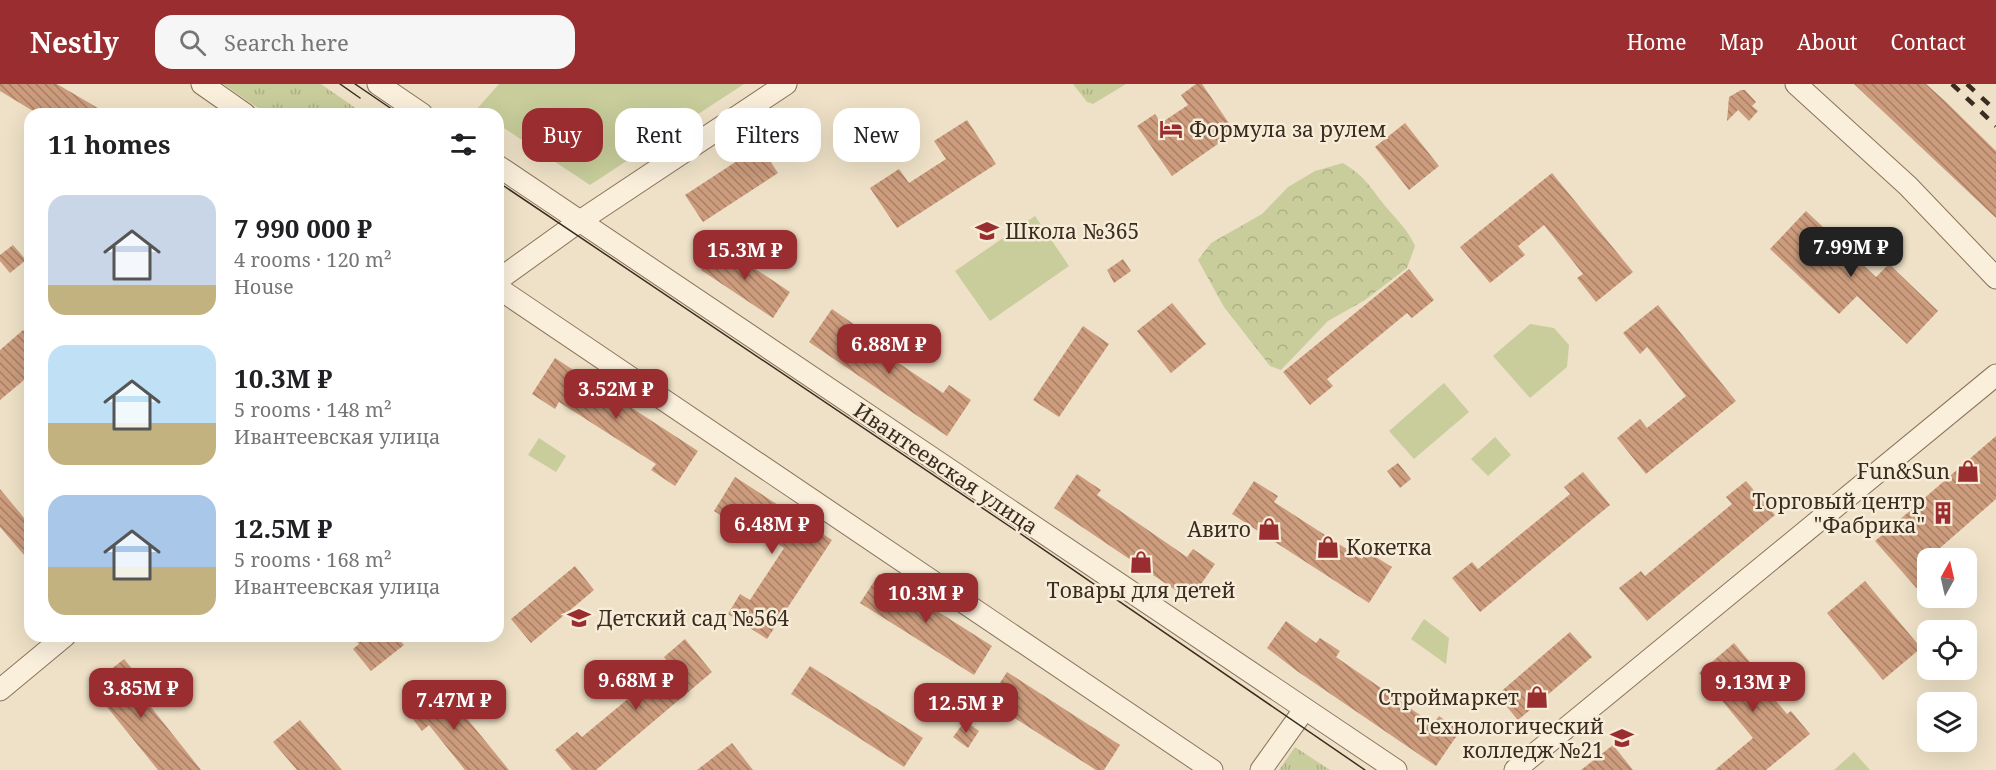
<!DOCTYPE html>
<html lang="en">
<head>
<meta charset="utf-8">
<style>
  body { margin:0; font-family:"Noto Serif",serif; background:#f6f6f6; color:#202124; height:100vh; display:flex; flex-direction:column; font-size:22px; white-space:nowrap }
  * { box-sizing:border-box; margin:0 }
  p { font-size:20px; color:#757577 }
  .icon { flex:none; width:33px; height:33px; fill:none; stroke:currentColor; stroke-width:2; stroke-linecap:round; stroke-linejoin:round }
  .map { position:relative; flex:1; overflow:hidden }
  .details { position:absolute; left:24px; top:24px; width:480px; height:534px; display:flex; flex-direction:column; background:#fff; border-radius:18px; box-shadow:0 6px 24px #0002 }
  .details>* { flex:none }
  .banner { position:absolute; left:522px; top:24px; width:570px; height:54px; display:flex; gap:12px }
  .needle { width:39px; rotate:8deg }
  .fabs { position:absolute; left:1917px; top:464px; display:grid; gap:12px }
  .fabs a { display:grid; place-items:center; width:60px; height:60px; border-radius:12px; background:#fff; box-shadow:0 6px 24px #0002; font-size:30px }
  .price { position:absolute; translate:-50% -51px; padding:0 14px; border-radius:12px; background:#992d30; color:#fff; font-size:20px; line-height:39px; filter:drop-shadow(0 2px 3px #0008) }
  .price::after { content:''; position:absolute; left:50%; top:36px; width:18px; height:14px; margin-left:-9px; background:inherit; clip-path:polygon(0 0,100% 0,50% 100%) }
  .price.active { background:#222; color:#fff }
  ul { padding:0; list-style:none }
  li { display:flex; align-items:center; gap:18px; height:150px; padding:0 24px }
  li span { display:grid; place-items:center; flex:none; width:168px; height:120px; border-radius:18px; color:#555 }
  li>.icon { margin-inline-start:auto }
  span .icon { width:72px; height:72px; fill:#fffc; stroke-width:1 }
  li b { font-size:26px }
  h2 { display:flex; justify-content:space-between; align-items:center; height:72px; padding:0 24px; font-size:26px }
  .tag { padding:0 21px; border-radius:18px; background:#fff; box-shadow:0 6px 24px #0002; font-size:21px; line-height:54px }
  .tag.active { background:#992d30; color:#fff }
  header { display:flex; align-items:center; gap:36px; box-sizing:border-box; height:84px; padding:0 30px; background:#992d30; color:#fff }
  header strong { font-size:28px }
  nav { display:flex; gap:33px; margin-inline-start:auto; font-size:21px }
  .search { width:420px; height:54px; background:#f6f6f6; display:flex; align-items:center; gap:15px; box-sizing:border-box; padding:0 21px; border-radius:18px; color:#757577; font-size:22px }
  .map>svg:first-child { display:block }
  .grass { fill:url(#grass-tufts) }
  .forest { fill:url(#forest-crowns) }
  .park { fill:#c8cd9b }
  .building { fill:url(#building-back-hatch) }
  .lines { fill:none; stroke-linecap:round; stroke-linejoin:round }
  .minor-casing { stroke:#8a735c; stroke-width:23 }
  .minor { stroke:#f9efdb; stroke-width:21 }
  .tram { stroke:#3b2c20; stroke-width:1.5 }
  .rail { stroke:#3b2c20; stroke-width:4.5; stroke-dasharray:10 10; stroke-linecap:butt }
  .labels { text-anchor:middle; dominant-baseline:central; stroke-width:5; stroke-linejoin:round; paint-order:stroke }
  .poi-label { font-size:21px; fill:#3b2c20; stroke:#f6ecd7; text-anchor:end }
  .street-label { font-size:21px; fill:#3b2c20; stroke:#f6ecd7 }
</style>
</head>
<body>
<header>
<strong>Nestly</strong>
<div class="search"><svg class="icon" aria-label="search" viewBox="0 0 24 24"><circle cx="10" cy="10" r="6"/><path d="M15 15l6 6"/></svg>Search here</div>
<nav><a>Home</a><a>Map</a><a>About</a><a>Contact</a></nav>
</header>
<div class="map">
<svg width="1996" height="686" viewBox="0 0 1996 686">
  <defs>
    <pattern id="grass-tufts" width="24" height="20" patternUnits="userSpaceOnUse" patternTransform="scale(1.5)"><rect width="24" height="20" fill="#c8cd9b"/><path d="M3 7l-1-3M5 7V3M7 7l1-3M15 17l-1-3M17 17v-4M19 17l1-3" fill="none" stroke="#adb085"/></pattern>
    <pattern id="forest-crowns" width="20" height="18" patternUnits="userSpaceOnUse" patternTransform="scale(1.5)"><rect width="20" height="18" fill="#c8cd9b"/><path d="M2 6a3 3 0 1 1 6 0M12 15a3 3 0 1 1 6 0" fill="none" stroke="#adb085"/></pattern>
    <pattern id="building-back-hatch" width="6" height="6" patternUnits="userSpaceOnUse" patternTransform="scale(1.5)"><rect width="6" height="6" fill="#cc9c7d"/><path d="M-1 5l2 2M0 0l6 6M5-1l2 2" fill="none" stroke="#a77f66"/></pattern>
  </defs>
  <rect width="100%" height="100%" fill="#eee1c7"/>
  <!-- grass -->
  <g class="grass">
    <path d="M223,0h98l43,30h-97z"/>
    <path d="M1073,0h53l-33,20 -6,-2z"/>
    <path d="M1295,663l35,23h-51z"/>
  </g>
  <!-- forest -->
  <path class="forest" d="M1343,79c25,16 25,22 43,44 11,13 22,23 29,39l-8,22 -42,32 -37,21 -47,49 -11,-4 -46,-59 -26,-47 13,-17 51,-29 26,-27 27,-16z"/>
  <!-- park -->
  <g class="park">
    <path d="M499,0h245l-154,101 -92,-61v-10h-15l-7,-4z"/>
    <path d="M1035,132l34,50 -79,55 -35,-50z"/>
    <path d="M1530,240l24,4 15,17 -2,22 -37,31 -37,-42z"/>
    <path d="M1444,299l25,29 -55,47 -25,-28z"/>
    <path d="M1495,353l16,18 -23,21 -17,-17z"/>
    <path d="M539,354l27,18 -10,16 -28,-17z"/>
    <path d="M1424,535l25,19 -3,26 -35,-25z"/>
    <path d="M1854,668l16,18h-36z"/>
  </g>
  <!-- building -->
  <g class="building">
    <path d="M0,0h57l51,30h-70l-38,-23z"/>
    <path d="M1196,0h6l33,48 -63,44 -35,-50 18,-12 6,9 27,-18 -7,-10z"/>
    <path d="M1854,0h72l19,17 51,50v67z"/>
    <path d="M1741,6h4l11,12 -4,4 6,5 -9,10 -11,-11 -11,11 2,-24z"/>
    <path d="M967,36l29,44 -99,64 -27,-40 29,-19 10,14 37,-24 -12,-18z"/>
    <path d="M1405,39l34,43 -30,24 -34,-43z"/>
    <path d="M760,62l18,27 -75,49 -18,-27z"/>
    <path d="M1552,89l81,99 -37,30 -19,-24 6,-4 -39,-49 -26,21 7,9 -35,28 -30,-36z"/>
    <path d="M1806,127l70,66 13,-13 49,47 -31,33 -50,-48 -18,18 -69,-65z"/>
    <path d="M718,160l72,48 -17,26 -72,-48z"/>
    <path d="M13,161l13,15 -16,13 -10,-12v-6z"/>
    <path d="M1123,175l8,12 -17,12 -7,-13z"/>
    <path d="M1409,185l25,31 -22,18 -5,-5 -80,66 6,7 -23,19 -27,-33z"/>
    <path d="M1172,219l34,41 -35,29 -34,-42z"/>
    <path d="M1658,221l78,96 -90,73 -29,-36 23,-19 7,9 39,-32 -39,-49 -7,7 -17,-21z"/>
    <path d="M832,225l23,16 -4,6 92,62 6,-8 22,15 -24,36 -138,-94z"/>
    <path d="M1083,242l26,18 -50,73 -26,-17z"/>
    <path d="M23,246l7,7v38l-30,25v-50z"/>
    <path d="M555,274l143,93 -23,35 -24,-16 5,-6 -97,-62 -4,7 -23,-15z"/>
    <path d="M1996,352v63l-56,49 9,10h-21v43l-53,-60z"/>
    <path d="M1398,379l13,16 -11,9 -13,-17z"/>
    <path d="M1583,388l27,33 -130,107 -28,-34 20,-16 6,7 92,-75 -6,-7z"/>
    <path d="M1077,390l24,16 -4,5 90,62 6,-8 22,15 -25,36 -136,-92z"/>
    <path d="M735,393l97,63 -65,99 -39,-25 12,-20 10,6 34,-52 -30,-20 -4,6 -36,-23z"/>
    <path d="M1254,397l24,15 -4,6 88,57 4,-8 26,16 -23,36 -137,-89z"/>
    <path d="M1746,397l29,34 -128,106 -28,-33 22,-17 4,5 87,-72 -6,-7z"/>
    <path d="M0,405l30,36v37l-30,-35z"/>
    <path d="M575,482l19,24 -63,53 -20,-24z"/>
    <path d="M879,490l113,72 -18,29 -114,-72z"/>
    <path d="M1865,497l56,67 -38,32 -56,-67z"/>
    <path d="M1286,537l30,22 4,-5 20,13 -4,6 97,67 6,-8 21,15 -24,35 -139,-95 -30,-23z"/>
    <path d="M1570,548l22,25 -74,63 -21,-25z"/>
    <path d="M352,552h44l8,9 -33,26 -18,-22 6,-5z"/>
    <path d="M685,555l27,33 -116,98h-24l-17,-20 22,-18 5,5 88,-73 -6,-7z"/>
    <path d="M1734,559l19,23 -4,3 38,45 4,-3 19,23 -44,36h-51l38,-32 -54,-65z"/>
    <path d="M124,575l18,22 -7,6 66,83h-43l-68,-84z"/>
    <path d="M810,582l113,72 -19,29 -113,-73z"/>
    <path d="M1007,588l113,73 -16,25h-8l-108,-69z"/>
    <path d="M438,599l71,87h-44l-36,-45 -7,6 -17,-22z"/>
    <path d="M300,636l42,50h-45l-24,-28z"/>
    <path d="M965,637l14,10 -11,17 -15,-11z"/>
    <path d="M732,659l21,27h-56z"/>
    <path d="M1613,661l20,25h-52z"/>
  </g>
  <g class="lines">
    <!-- minor casing -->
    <g class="minor-casing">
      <g id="minor">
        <path d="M202,0l43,30"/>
        <path d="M378,0l44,30"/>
        <path d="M1796,0l112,102 88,92"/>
        <path d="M498,82l898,604"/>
        <path d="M498,196l82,-59 206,-137"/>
        <path d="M498,204l714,482"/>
        <path d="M0,606l65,-54"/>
        <path d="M1261,686l43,-60"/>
        <path d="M1515,686l481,-395"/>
      </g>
    </g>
    <!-- minor -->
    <use href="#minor" class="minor"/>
    <!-- tram -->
    <g class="tram">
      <path d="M340,0l20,14"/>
      <path d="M355,0l44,30"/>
      <path d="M498,98l517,348 350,240"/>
    </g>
    <!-- rail -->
    <g class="rail">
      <path d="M1952,0l44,42"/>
      <path d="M1967,0l29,27"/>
    </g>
  </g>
  <!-- icons -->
  <defs>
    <g id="hotel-bare" transform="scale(1.8)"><path d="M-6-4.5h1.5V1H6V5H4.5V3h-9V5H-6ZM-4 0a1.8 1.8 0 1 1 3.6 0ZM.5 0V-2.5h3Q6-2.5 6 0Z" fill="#992d30" stroke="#f6ecd7" stroke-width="2.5" paint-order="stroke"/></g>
    <g id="school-bare" transform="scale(1.8)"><path d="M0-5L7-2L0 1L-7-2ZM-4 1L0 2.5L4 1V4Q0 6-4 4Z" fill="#992d30" stroke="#f6ecd7" stroke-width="2.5" paint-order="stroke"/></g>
    <g id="shop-bare" transform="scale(1.8)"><path d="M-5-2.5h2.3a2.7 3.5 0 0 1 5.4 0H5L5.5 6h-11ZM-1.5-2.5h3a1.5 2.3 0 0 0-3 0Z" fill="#992d30" stroke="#f6ecd7" stroke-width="2.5" paint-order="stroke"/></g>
    <g id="building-bare" transform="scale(1.8)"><path d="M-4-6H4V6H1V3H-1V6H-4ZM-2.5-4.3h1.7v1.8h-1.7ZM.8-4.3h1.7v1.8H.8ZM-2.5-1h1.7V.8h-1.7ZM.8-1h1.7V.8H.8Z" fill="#992d30" stroke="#f6ecd7" stroke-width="2.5" paint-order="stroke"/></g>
    <g id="university-bare" transform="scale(1.8)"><path d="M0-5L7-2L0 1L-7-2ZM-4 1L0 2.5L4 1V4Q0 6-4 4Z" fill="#992d30" stroke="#f6ecd7" stroke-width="2.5" paint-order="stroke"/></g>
  </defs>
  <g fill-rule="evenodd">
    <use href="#hotel-bare" x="1171" y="45"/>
    <use href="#school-bare" x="987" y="147"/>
    <use href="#shop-bare" x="1968" y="387"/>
    <use href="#building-bare" x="1943" y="429"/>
    <use href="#shop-bare" x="1269" y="445"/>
    <use href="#shop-bare" x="1328" y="463"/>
    <use href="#shop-bare" x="1141" y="478"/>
    <use href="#school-bare" x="579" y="534"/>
    <use href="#shop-bare" x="1537" y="613"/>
    <use href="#university-bare" x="1622" y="654"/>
  </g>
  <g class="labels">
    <!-- poi labels -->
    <g class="poi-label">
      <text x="1189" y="45" text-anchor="start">Формула за рулем</text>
      <text x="1005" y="147" text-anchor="start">Школа №365</text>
      <text x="1950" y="387">Fun&amp;Sun</text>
      <text x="1925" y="417">Торговый центр<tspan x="1925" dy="24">"Фабрика"</tspan></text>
      <text x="1251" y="445">Авито</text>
      <text x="1346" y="463" text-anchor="start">Кокетка</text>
      <text x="1141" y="506" text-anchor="middle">Товары для детей</text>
      <text x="597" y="534" text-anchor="start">Детский сад №564</text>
      <text x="1519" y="613">Строймаркет</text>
      <text x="1604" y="642">Технологический<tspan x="1604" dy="24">колледж №21</tspan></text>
    </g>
    <!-- street labels -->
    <g class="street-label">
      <text transform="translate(946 384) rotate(34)">Ивантеевская улица</text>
    </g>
  </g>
</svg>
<div class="fabs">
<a><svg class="needle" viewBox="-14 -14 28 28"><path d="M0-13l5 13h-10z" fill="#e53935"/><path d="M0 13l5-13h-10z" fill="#757577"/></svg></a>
<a><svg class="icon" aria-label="locate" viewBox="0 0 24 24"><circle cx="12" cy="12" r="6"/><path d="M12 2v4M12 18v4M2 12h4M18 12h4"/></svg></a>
<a><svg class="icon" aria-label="layers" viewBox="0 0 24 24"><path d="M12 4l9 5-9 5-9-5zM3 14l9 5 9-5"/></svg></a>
</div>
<b class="price active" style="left:1851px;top:194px">7.99M ₽</b>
<b class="price" style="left:745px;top:197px">15.3M ₽</b>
<b class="price" style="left:889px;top:291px">6.88M ₽</b>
<b class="price" style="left:616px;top:336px">3.52M ₽</b>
<b class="price" style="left:772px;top:471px">6.48M ₽</b>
<b class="price" style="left:926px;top:540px">10.3M ₽</b>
<b class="price" style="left:636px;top:627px">9.68M ₽</b>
<b class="price" style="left:1753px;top:629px">9.13M ₽</b>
<b class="price" style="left:141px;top:635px">3.85M ₽</b>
<b class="price" style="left:454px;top:647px">7.47M ₽</b>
<b class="price" style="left:966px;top:650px">12.5M ₽</b>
<div class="banner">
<a class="tag active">Buy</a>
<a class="tag">Rent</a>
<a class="tag">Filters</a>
<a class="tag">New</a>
</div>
<section class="details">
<h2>11 homes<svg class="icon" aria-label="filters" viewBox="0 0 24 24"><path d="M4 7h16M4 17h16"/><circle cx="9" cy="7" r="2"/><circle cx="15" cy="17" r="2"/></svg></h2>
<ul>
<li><span style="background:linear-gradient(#c9d6e8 75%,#c2b280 0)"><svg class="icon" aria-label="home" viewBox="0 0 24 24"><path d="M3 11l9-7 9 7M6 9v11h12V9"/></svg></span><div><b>7 990 000 ₽</b><p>4 rooms · 120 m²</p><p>House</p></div></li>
<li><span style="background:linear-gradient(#bfe0f5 65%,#c2b280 0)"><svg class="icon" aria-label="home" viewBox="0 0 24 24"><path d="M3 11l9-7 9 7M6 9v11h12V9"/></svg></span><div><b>10.3M ₽</b><p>5 rooms · 148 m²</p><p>Ивантеевская улица</p></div></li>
<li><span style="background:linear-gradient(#a9c7e8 60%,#c2b280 0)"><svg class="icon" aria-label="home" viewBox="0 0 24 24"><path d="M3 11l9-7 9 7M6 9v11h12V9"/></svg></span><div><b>12.5M ₽</b><p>5 rooms · 168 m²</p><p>Ивантеевская улица</p></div></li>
</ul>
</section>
</div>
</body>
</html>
